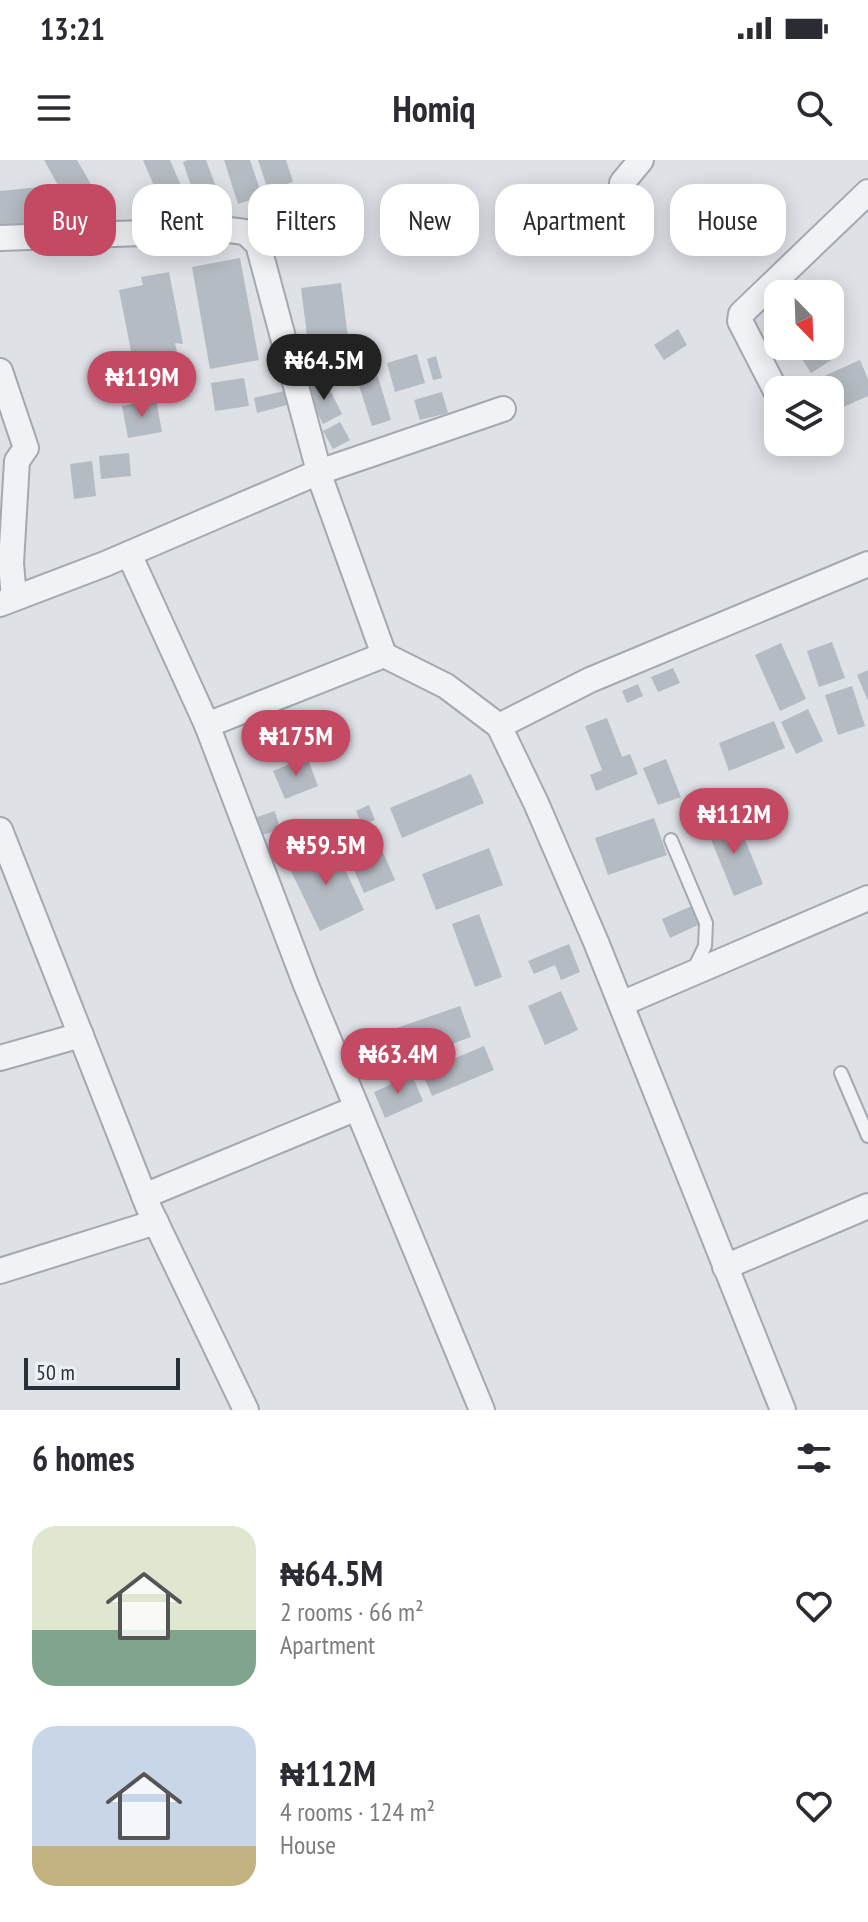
<!DOCTYPE html>
<html lang="en">
<head>
<meta charset="utf-8">
<style>
  body { margin:0; font-family:"PT Sans Narrow",sans-serif; background:#f7f7f7; color:#2b2b33; height:100vh; display:flex; flex-direction:column; font-size:30px; white-space:nowrap }
  * { box-sizing:border-box; margin:0 }
  p { font-size:26px; color:#7c7c81 }
  .icon { flex:none; width:44px; height:44px; fill:none; stroke:currentColor; stroke-width:2; stroke-linecap:round; stroke-linejoin:round }
  .map { position:relative; height:1250px; overflow:hidden }
  .sheet { display:flex; flex-direction:column; background:#fff; flex:1 }
  .sheet>* { flex:none }
  .top-card { position:absolute; left:24px; top:24px; width:820px; height:72px; display:flex; gap:16px }
  .needle { width:52px; rotate:157deg }
  .fabs { position:absolute; left:764px; top:120px; display:grid; gap:16px }
  .fabs a { display:grid; place-items:center; width:80px; height:80px; border-radius:16px; background:#fff; box-shadow:0 4px 20px #0003; font-size:40px }
  .scale { position:absolute; left:24px; bottom:20px; width:156px; box-sizing:border-box; padding-left:8px; border:4px solid #28303c; border-top:0; font-size:22px; line-height:28px; white-space:nowrap; color:#28303c; -webkit-text-stroke:6px #edf0f4; paint-order:stroke }
  .price { position:absolute; translate:-50% -68px; padding:0 18px; border-radius:28px; background:#c34a62; color:#fff; font-size:26px; line-height:52px; filter:drop-shadow(0 2px 4px #0008) }
  .price::after { content:''; position:absolute; left:50%; top:48px; width:24px; height:18px; margin-left:-12px; background:inherit; clip-path:polygon(0 0,100% 0,50% 100%) }
  .price.selected { background:#222; color:#fff }
  ul { padding:0; list-style:none }
  li { display:flex; align-items:center; gap:24px; height:200px; padding:0 32px }
  li span { display:grid; place-items:center; flex:none; width:224px; height:160px; border-radius:24px; color:#555 }
  li>.icon { margin-inline-start:auto }
  span .icon { width:96px; height:96px; fill:#fffc; stroke-width:1 }
  li b { font-size:34px }
  h2 { display:flex; justify-content:space-between; align-items:center; height:96px; padding:0 32px; font-size:34px }
  .pill { padding:0 28px; border-radius:24px; background:#fff; box-shadow:0 4px 20px #0003; font-size:28px; line-height:72px }
  .pill.selected { background:#c34a62; color:#fff }
  .status { display:flex; justify-content:space-between; align-items:center; height:56px; padding:0 40px; background:#fff; direction:ltr }
  .status svg { height:22px; fill:currentColor }
  header { display:flex; justify-content:space-between; align-items:center; height:104px; padding:0 32px; background:#fff; font-size:36px; font-weight:800 }
  .map>svg:first-child { display:block }
  .building { fill:#b5bbc2 }
  .lines { fill:none; stroke-linecap:round; stroke-linejoin:round }
  .service-casing { stroke:#a4a8b0; stroke-width:16 }
  .minor-casing { stroke:#a4a8b0; stroke-width:28 }
  .service { stroke:#f0f2f5; stroke-width:12 }
  .minor { stroke:#f0f2f5; stroke-width:24 }
</style>
</head>
<body>
<div class="status"><b>13:21</b><svg viewBox="0 0 49 12"><path d="M0 12V9h3v3zM5 12V6h3v6zM10 12V3h3v9zM15 12V0h3v12zM26 1h20v11H26zM47 4h2v5h-2z"/></svg></div>
<header><svg class="icon" aria-label="menu" viewBox="0 0 24 24"><path d="M4 6h16M4 12h16M4 18h16"/></svg>Homiq<svg class="icon" aria-label="search" viewBox="0 0 24 24"><circle cx="10" cy="10" r="6"/><path d="M15 15l6 6"/></svg></header>
<div class="map">
<svg width="868" height="1250" viewBox="0 0 868 1250">
  <rect width="100%" height="100%" fill="#dee1e6"/>
  <!-- building -->
  <g class="building">
    <path d="M44,0h33l23,40 -26,14z"/>
    <path d="M143,0h27l17,40 -23,10z"/>
    <path d="M188,0h18l14,38 -22,8 -15,-44z"/>
    <path d="M224,0h26l12,36 -24,8z"/>
    <path d="M258,0h28l7,22 -25,8z"/>
    <path d="M293,25l8,18 -8,3 -2,-4 -14,5 -6,-13z"/>
    <path d="M40,27l4,35 -44,4v-35z"/>
    <path d="M240,98l19,102 -49,9 -18,-102z"/>
    <path d="M169,112l14,72 -8,-1 5,21 -37,8 -4,-16 -6,5 -14,-71 24,-5 -2,-8z"/>
    <path d="M341,123l9,70 -40,5 -9,-70z"/>
    <path d="M678,169l9,16 -23,15 -10,-15z"/>
    <path d="M794,186h38l6,10 -27,17z"/>
    <path d="M417,194l8,29 -30,9 -8,-29z"/>
    <path d="M436,196l6,22 -9,2 -6,-21z"/>
    <path d="M860,200l8,19v17l-38,17v-23h-37z"/>
    <path d="M374,204l17,56 -19,6 -18,-56z"/>
    <path d="M244,218l5,28 -34,5 -4,-28z"/>
    <path d="M325,220l17,34 -19,10 -18,-35z"/>
    <path d="M284,231l3,14 -30,8 -3,-15z"/>
    <path d="M442,232l6,21 -28,7 -6,-20z"/>
    <path d="M156,239l6,33 -34,6 -6,-32z"/>
    <path d="M340,262l10,18 -17,9 -10,-18z"/>
    <path d="M129,293l2,23 -30,3 -2,-23z"/>
    <path d="M92,301l4,35 -22,3 -4,-35z"/>
    <path d="M832,482l13,36 -26,9 -12,-36z"/>
    <path d="M781,483l25,56 -26,12 -25,-56z"/>
    <path d="M673,508l7,15 -22,9 -7,-15z"/>
    <path d="M868,510v31l-11,-26z"/>
    <path d="M638,524l5,12 -16,7 -5,-12z"/>
    <path d="M852,526l13,40 -27,9 -13,-40z"/>
    <path d="M808,549l15,32 -27,13 -15,-32z"/>
    <path d="M607,558l15,39 8,-3 8,20 -42,17 -6,-16 12,-5 -17,-44z"/>
    <path d="M774,561l11,27 -56,23 -10,-28z"/>
    <path d="M307,597l11,29 -33,13 -12,-28z"/>
    <path d="M666,599l15,38 -23,8 -15,-37z"/>
    <path d="M471,614l13,29 -82,35 -12,-30z"/>
    <path d="M369,645l6,15 -13,5 -6,-14z"/>
    <path d="M275,651l5,18 -17,6 -6,-18z"/>
    <path d="M735,655l28,69 -29,12 -28,-69z"/>
    <path d="M654,658l13,37 -59,20 -13,-37z"/>
    <path d="M373,669l22,51 -31,13 -22,-51z"/>
    <path d="M333,684l31,66 -44,21 -32,-66z"/>
    <path d="M489,688l14,37 -67,25 -14,-36z"/>
    <path d="M692,746l8,18 -30,14 -8,-19z"/>
    <path d="M479,754l23,63 -27,10 -23,-63z"/>
    <path d="M569,784l11,28 -19,8 -6,-15 -21,9 -6,-13z"/>
    <path d="M561,831l17,39 -33,15 -17,-39z"/>
    <path d="M460,846l11,31 -92,33 -11,-32z"/>
    <path d="M484,886l10,24 -62,26 -10,-24z"/>
    <path d="M412,915l11,26 -38,17 -11,-26z"/>
  </g>
  <g class="lines">
    <!-- service casing -->
    <g class="service-casing">
      <g id="service">
        <path d="M671,680l35,83 -1,23 -12,25"/>
        <path d="M841,913l27,63"/>
      </g>
    </g>
    <!-- minor casing -->
    <g class="minor-casing">
      <g id="minor">
        <path d="M622,23l19,-23"/>
        <path d="M0,78l229,-8 16,2 13,12 64,239 62,172"/>
        <path d="M0,211l26,77 -9,13 -6,102 3,35"/>
        <path d="M778,235l-38,-74 1,-7 127,-122"/>
        <path d="M129,394l78,171 99,260 176,425"/>
        <path d="M0,444l105,-40 214,-92 184,-63"/>
        <path d="M207,565l177,-70 62,31 53,40 37,77 60,139 187,468"/>
        <path d="M499,566l91,-46 278,-116"/>
        <path d="M0,670l148,376 98,204"/>
        <path d="M621,844l247,-106"/>
        <path d="M0,898l81,-23"/>
        <path d="M144,1036l213,-88"/>
        <path d="M725,1107l143,-61"/>
        <path d="M0,1111l156,-49"/>
      </g>
    </g>
    <!-- service -->
    <use href="#service" class="service"/>
    <!-- minor -->
    <use href="#minor" class="minor"/>
  </g>
</svg>
<div class="fabs">
<a><svg class="needle" viewBox="-14 -14 28 28"><path d="M0-13l5 13h-10z" fill="#e53935"/><path d="M0 13l5-13h-10z" fill="#7c7c81"/></svg></a>
<a><svg class="icon" aria-label="layers" viewBox="0 0 24 24"><path d="M12 4l9 5-9 5-9-5zM3 14l9 5 9-5"/></svg></a>
</div>
<div class="scale">50 m</div>
<b class="price selected" style="left:324px;top:242px">₦64.5M</b>
<b class="price" style="left:142px;top:259px">₦119M</b>
<b class="price" style="left:296px;top:618px">₦175M</b>
<b class="price" style="left:734px;top:696px">₦112M</b>
<b class="price" style="left:326px;top:727px">₦59.5M</b>
<b class="price" style="left:398px;top:936px">₦63.4M</b>
<div class="top-card">
<a class="pill selected">Buy</a>
<a class="pill">Rent</a>
<a class="pill">Filters</a>
<a class="pill">New</a>
<a class="pill">Apartment</a>
<a class="pill">House</a>
</div>
</div>
<section class="sheet">
<h2>6 homes<svg class="icon" aria-label="filters" viewBox="0 0 24 24"><path d="M4 7h16M4 17h16"/><circle cx="9" cy="7" r="2"/><circle cx="15" cy="17" r="2"/></svg></h2>
<ul>
<li><span style="background:linear-gradient(#dfe7d0 65%,#7fa58c 0)"><svg class="icon" aria-label="home" viewBox="0 0 24 24"><path d="M3 11l9-7 9 7M6 9v11h12V9"/></svg></span><div><b>₦64.5M</b><p>2 rooms · 66 m²</p><p>Apartment</p></div><svg class="icon" aria-label="heart" viewBox="0 0 24 24"><path d="M12 20l-8-8c-3-5 5-10 8-4 3-6 11-1 8 4z"/></svg></li>
<li><span style="background:linear-gradient(#c9d6e8 75%,#c2b280 0)"><svg class="icon" aria-label="home" viewBox="0 0 24 24"><path d="M3 11l9-7 9 7M6 9v11h12V9"/></svg></span><div><b>₦112M</b><p>4 rooms · 124 m²</p><p>House</p></div><svg class="icon" aria-label="heart" viewBox="0 0 24 24"><path d="M12 20l-8-8c-3-5 5-10 8-4 3-6 11-1 8 4z"/></svg></li>
</ul>
</section>
</body>
</html>
